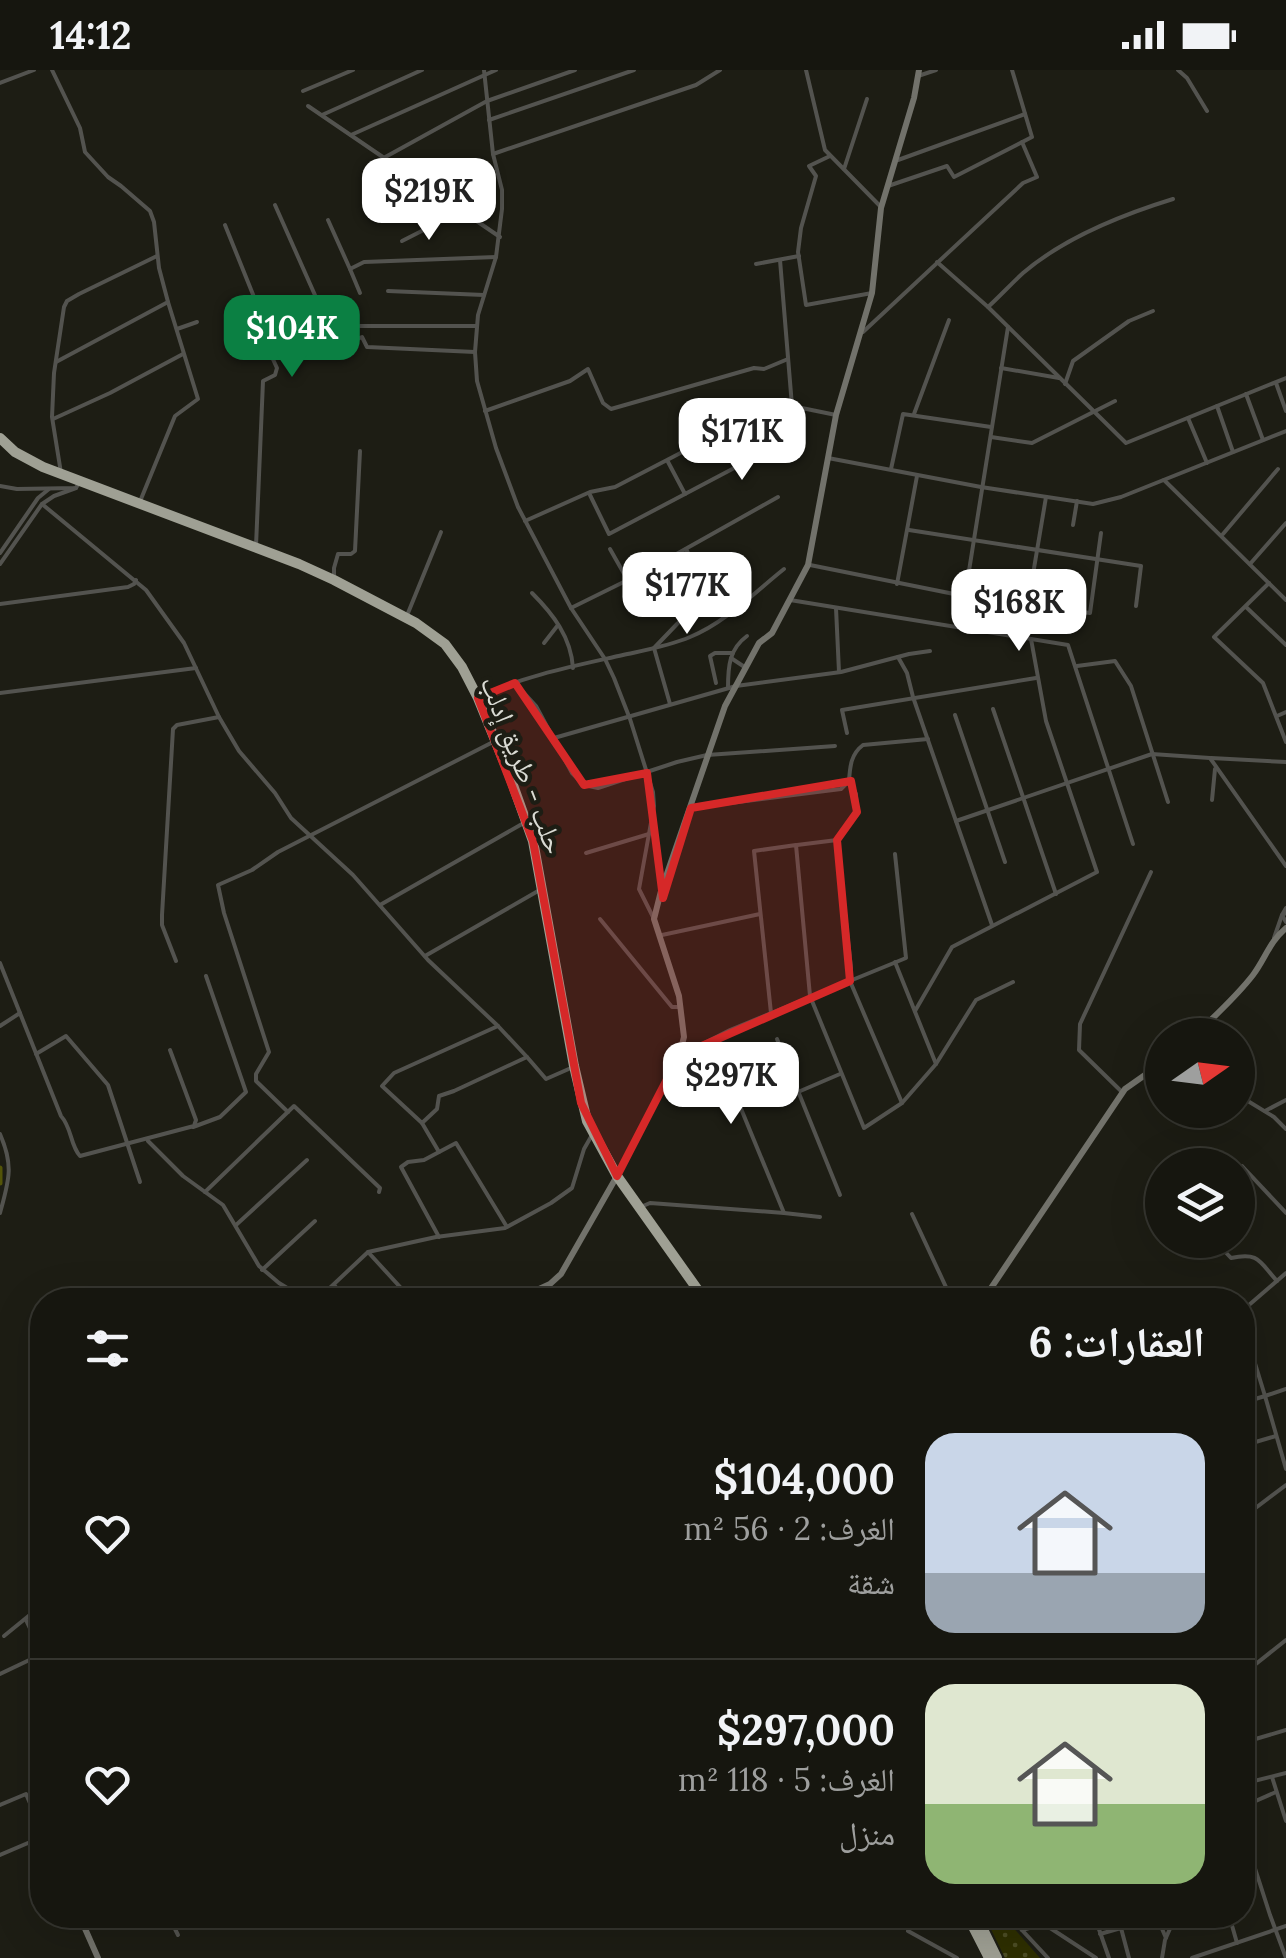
<!DOCTYPE html>
<html lang="ar">
<head>
<meta charset="utf-8">
<style>
  body { margin:0; font-family:Lora,"Noto Naskh Arabic",serif; background:#1f1f18; color:#f1f3f6; direction:rtl; height:100vh; display:flex; flex-direction:column; font-size:38px; white-space:nowrap }
  * { box-sizing:border-box; margin:0 }
  p { font-size:32px; color:#9e9f9e }
  .icon { flex:none; width:55px; height:55px; fill:none; stroke:currentColor; stroke-width:2; stroke-linecap:round; stroke-linejoin:round }
  .map { position:relative; flex:1; overflow:hidden; direction:ltr }
  .sheet { position:absolute; left:30px; top:1218px; width:1225px; height:640px; display:flex; flex-direction:column; background:#16160f; border-radius:40px; box-shadow:0 10px 40px #0002,0 0 0 2px #35352f; direction:rtl }
  .sheet>* { flex:none }
  .needle { width:65px; rotate:76deg }
  .controls { position:absolute; left:1145px; top:948px; display:grid; gap:20px }
  .controls a { display:grid; place-items:center; width:110px; height:110px; border-radius:50%; background:#16160f; box-shadow:0 10px 40px #0002,0 0 0 2px #35352f; font-size:50px }
  .price { position:absolute; translate:-50% -85px; padding:0 22px; border-radius:20px; background:#fff; color:#222; font-size:32px; line-height:65px; filter:drop-shadow(0 2px 5px #0008) }
  .price::after { content:''; position:absolute; left:50%; top:60px; width:30px; height:22px; margin-left:-15px; background:inherit; clip-path:polygon(0 0,100% 0,50% 100%) }
  .price.current { background:#0b8043; color:#fff }
  ul { padding:0; list-style:none }
  li { display:flex; align-items:center; gap:30px; height:250px; padding:0 50px }
  li+li { border-top:2px solid #35352f }
  li span { display:grid; place-items:center; flex:none; width:280px; height:200px; border-radius:30px; color:#555 }
  li>.icon { margin-inline-start:auto }
  span .icon { width:120px; height:120px; fill:#fffc; stroke-width:1 }
  li b { font-size:42px }
  h2 { display:flex; justify-content:space-between; align-items:center; height:120px; padding:0 50px; font-size:42px }
  .status { display:flex; justify-content:space-between; align-items:center; height:70px; padding:0 50px; background:#16160f; direction:ltr }
  .status svg { height:28px; fill:currentColor }
  .map>svg:first-child { display:block }
  .grass { fill:url(#grass-dots) }
  .lines { fill:none; stroke-linecap:round; stroke-linejoin:round }
  .canal { stroke:#535408; stroke-width:5 }
  .street { stroke:#53534f; stroke-width:4 }
  .secondary { stroke:#72726b; stroke-width:6 }
  .highway { stroke:#9fa094; stroke-width:10 }
  .marked { fill:#d62828; fill-opacity:0.2; stroke:#d62828; stroke-width:8; stroke-linejoin:round }
  .labels { text-anchor:middle; dominant-baseline:central; stroke-width:9; stroke-linejoin:round; paint-order:stroke }
  .street-label { font-size:28px; fill:#dadbd4; stroke:#1d1d14 }
</style>
</head>
<body>
<div class="status"><b>14:12</b><svg viewBox="0 0 49 12"><path d="M0 12V9h3v3zM5 12V6h3v6zM10 12V3h3v9zM15 12V0h3v12zM26 1h20v11H26zM47 4h2v5h-2z"/></svg></div>
<div class="map">
<svg width="1286" height="1888" viewBox="0 0 1286 1888">
  <defs>
    <pattern id="grass-dots" width="8" height="8" patternUnits="userSpaceOnUse" patternTransform="scale(2.5)"><rect width="8" height="8" fill="#2e2f00"/><path d="M2 2h.1M6 6h.1" fill="none" stroke="#4c4d24" stroke-width="1.8" stroke-linecap="round"/></pattern>
  </defs>
  <rect width="100%" height="100%" fill="#1d1d14"/>
  <!-- grass -->
  <path class="grass" d="M999,1845h3l38,43h-35l-16,-33z"/>
  <g class="lines">
    <!-- canal -->
    <path class="canal" d="M0,1098v15"/>
    <!-- street -->
    <g class="street">
      <path d="M52,0l28,58 5,24 23,25 13,9 29,25 4,11 5,46 9,34 -112,60"/>
      <path d="M484,0l9,84 9,36v19l-6,48 -18,58 -3,37 2,29 19,67 22,59 53,101 34,51 9,19 16,41 23,73 1,14 -15,83 14,28"/>
      <path d="M806,0l19,80 55,56"/>
      <path d="M1178,0l9,8 20,33"/>
      <path d="M918,6l18,-6"/>
      <path d="M0,13l34,-13"/>
      <path d="M303,21l50,-21"/>
      <path d="M308,36l192,131"/>
      <path d="M322,45l100,-45"/>
      <path d="M489,50l145,-50"/>
      <path d="M351,65l145,-65"/>
      <path d="M493,84l203,-69 24,-15"/>
      <path d="M830,86l-21,10 7,10 -15,52 -3,24 8,53 66,-12"/>
      <path d="M898,90l127,-46"/>
      <path d="M369,96l118,-65 88,-31"/>
      <path d="M844,99l23,-70"/>
      <path d="M888,116l59,-20 7,11 78,-40 -20,-67"/>
      <path d="M275,135l63,142 24,-10 5,10 108,5"/>
      <path d="M328,150l22,49 14,-7 132,-5"/>
      <path d="M225,155l29,72 -6,8 29,63 -2,7 -12,6 -7,165"/>
      <path d="M402,171l59,-30"/>
      <path d="M780,190l12,146 44,9"/>
      <path d="M937,192l51,45 138,136 160,-65"/>
      <path d="M756,194l43,-8"/>
      <path d="M350,199l10,24"/>
      <path d="M388,221l96,4"/>
      <path d="M988,237c12,-11 23,-23 35,-34 42,-36 98,-58 150,-74"/>
      <path d="M360,256h117"/>
      <path d="M177,259l20,-7"/>
      <path d="M863,262l160,-149 14,-6 -15,-35"/>
      <path d="M1001,298l58,10"/>
      <path d="M1276,313l10,28"/>
      <path d="M1065,314l8,-23 56,-40 24,-10"/>
      <path d="M1246,324l17,46"/>
      <path d="M1217,336l16,46"/>
      <path d="M485,341l85,-30 18,-12 15,34 8,6 143,-41 10,1 24,-10"/>
      <path d="M914,344l35,-94"/>
      <path d="M1188,348l19,45"/>
      <path d="M53,349l57,-26 73,-39"/>
      <path d="M991,367l41,6 83,-42"/>
      <path d="M828,388l153,29 112,17 28,-7 165,-66"/>
      <path d="M891,399l12,-55 88,13"/>
      <path d="M61,403l-9,-56 2,-44 10,-66 3,-6 12,-7 78,-38"/>
      <path d="M1164,410l122,120"/>
      <path d="M0,416l17,3 59,-1 4,-7"/>
      <path d="M590,425l19,39 76,-40"/>
      <path d="M141,429l34,-83 23,-17 -30,-97"/>
      <path d="M42,434l104,86 38,53 35,74 20,34 36,42 16,25 62,57 75,85 70,66 29,31"/>
      <path d="M525,451l65,-29 25,-5 52,-27 18,34 85,-45 -7,-39 -96,50"/>
      <path d="M1073,455l4,-24"/>
      <path d="M909,460l232,36 -5,40"/>
      <path d="M1223,464l55,-65"/>
      <path d="M610,479l17,30"/>
      <path d="M686,479l23,47"/>
      <path d="M0,483l38,-55 11,-9"/>
      <path d="M0,494l42,-60 12,-8 22,-8"/>
      <path d="M1250,494l36,-41"/>
      <path d="M810,495l154,31 126,17 11,-80"/>
      <path d="M334,510v-12l4,-14h13l4,-3 5,-100"/>
      <path d="M1269,513l-55,54 49,46 23,59"/>
      <path d="M897,514l20,-108"/>
      <path d="M532,523c21,21 39,44 41,75"/>
      <path d="M790,530l278,45 65,199"/>
      <path d="M0,534l128,-17 6,-3 2,-4"/>
      <path d="M1028,534l18,-107"/>
      <path d="M1246,537l40,38"/>
      <path d="M571,538l77,-38 130,-73"/>
      <path d="M836,538l3,64"/>
      <path d="M408,543l33,-81"/>
      <path d="M960,557l48,-300"/>
      <path d="M544,573l14,-18"/>
      <path d="M898,587l9,16 6,24 79,228"/>
      <path d="M731,588l15,10"/>
      <path d="M1077,596l38,-5 16,25 37,116"/>
      <path d="M515,613l21,23 36,67 12,12 14,3 79,-26 30,-7 128,-9"/>
      <path d="M716,613l-6,-27 5,-3h18"/>
      <path d="M728,618c0,-21 1,-39 19,-52"/>
      <path d="M0,623l196,-25"/>
      <path d="M482,626c40,-20 97,-31 141,-41 23,-5 46,-9 67,-18 35,-14 65,-45 94,-68"/>
      <path d="M670,634l-16,-56 23,-24 32,-28 14,21"/>
      <path d="M993,639l63,185"/>
      <path d="M955,645l50,147"/>
      <path d="M1277,646l9,-4"/>
      <path d="M847,663l-5,-23 194,-32"/>
      <path d="M554,668l182,-52 105,-14 68,-18 21,-3"/>
      <path d="M1211,688l75,4"/>
      <path d="M849,709l7,15 1,18 -20,28 14,128 -1,13 52,122"/>
      <path d="M1212,730l3,-31"/>
      <path d="M691,738l150,-19 8,-8c1,-15 2,-27 14,-36l65,-6"/>
      <path d="M956,751l196,-67 58,4 76,108"/>
      <path d="M797,775l40,-5"/>
      <path d="M586,783l63,-19"/>
      <path d="M380,835l142,-81"/>
      <path d="M1286,838l-4,7 4,7"/>
      <path d="M600,849l72,88h8"/>
      <path d="M662,865l98,-21"/>
      <path d="M1274,868l8,-23 4,-2"/>
      <path d="M425,886l113,-65"/>
      <path d="M176,891l-14,-36v-10l11,-186 4,-4 42,-8"/>
      <path d="M895,892l41,102"/>
      <path d="M0,893l61,153c11,12 9,29 19,40l114,-30 2,-6 -26,-70"/>
      <path d="M915,941l37,-64 145,-75 -51,-151 -15,-82"/>
      <path d="M771,943l-17,-162 42,-6 14,151 54,132 38,-25 34,-39 40,-64 37,-18"/>
      <path d="M0,956l20,-13"/>
      <path d="M498,956l-104,47 -12,13 40,37 15,-14 2,-13 15,-5 73,-34 19,22 25,-11"/>
      <path d="M777,969l63,156"/>
      <path d="M36,984l30,-18 42,49 32,97"/>
      <path d="M679,986l51,-26 176,-72 -11,-104"/>
      <path d="M667,1010l11,4 45,-19 61,148"/>
      <path d="M798,1022l42,-18"/>
      <path d="M1122,1022l-43,-42 1,-26 71,-152"/>
      <path d="M1238,1025l36,22 12,12"/>
      <path d="M1265,1041l21,-11"/>
      <path d="M288,1042l-32,-31v-7l13,-22 -45,-139 -6,-28 34,-15 26,-18 213,-109"/>
      <path d="M422,1053l17,29"/>
      <path d="M193,1057l27,-10 26,-25 -40,-116"/>
      <path d="M0,1064c14,32 9,46 0,79"/>
      <path d="M148,1071l35,35 40,29 36,61 20,17 28,17"/>
      <path d="M1238,1100l4,-4 44,47"/>
      <path d="M205,1122l89,-86 86,82 -1,4"/>
      <path d="M643,1136l7,-3 134,10 36,4"/>
      <path d="M912,1144l40,86"/>
      <path d="M236,1155l71,-65"/>
      <path d="M439,1167l-38,-70 7,-5 16,-2 32,-17 51,84"/>
      <path d="M1214,1170l17,18c28,-6 28,3 46,23"/>
      <path d="M368,1182l44,48"/>
      <path d="M262,1200l53,-49"/>
      <path d="M334,1215l14,15"/>
      <path d="M609,1228l1,2"/>
      <path d="M317,1230l51,-48 68,-15 69,-9 46,-25 21,-15 12,-39 8,-14"/>
      <path d="M1242,1241l44,-38"/>
      <path d="M1250,1277l15,49 21,-7"/>
      <path d="M1242,1333l23,-7 21,73"/>
      <path d="M1242,1376l34,-10"/>
      <path d="M1245,1446l41,-31"/>
      <path d="M26,1550l16,34"/>
      <path d="M4,1566l38,-31"/>
      <path d="M0,1604l42,-20"/>
      <path d="M1242,1605l44,-35"/>
      <path d="M1242,1673l44,-13"/>
      <path d="M1272,1707l14,44"/>
      <path d="M1242,1714l44,-11"/>
      <path d="M0,1735l26,-11 16,37"/>
      <path d="M1242,1737l34,-15"/>
      <path d="M1242,1758l28,87 16,43"/>
      <path d="M0,1785l42,-18"/>
      <path d="M1242,1809l14,-4"/>
      <path d="M168,1845l10,20"/>
      <path d="M1008,1845l40,43"/>
      <path d="M1094,1845l15,43"/>
      <path d="M1156,1845l10,23"/>
      <path d="M1229,1845l8,28"/>
      <path d="M83,1855l20,-10"/>
      <path d="M982,1855l12,-10"/>
      <path d="M1022,1860l22,-6 52,34"/>
      <path d="M908,1861l49,27"/>
      <path d="M1100,1864l21,-6 8,30"/>
      <path d="M1162,1888l3,-18 11,-25"/>
      <path d="M1192,1888l94,-32"/>
    </g>
    <!-- secondary -->
    <g class="secondary">
      <path d="M1195,965c20,-19 41,-38 58,-60 12,-16 17,-34 33,-47"/>
      <path d="M515,1230l35,-16 11,-10 56,-98 62,-120 5,-19 -5,-41 -25,-77 7,-28 64,-185 34,-63 13,-10 36,-68 28,-150 36,-122 9,-85 33,-110 5,-28"/>
      <path d="M983,1230l142,-211 37,-26"/>
      <path d="M79,1845l19,43"/>
    </g>
    <!-- highway -->
    <g class="highway">
      <path d="M0,368l15,14 28,15 256,97 35,16 82,43 29,21 17,23 16,31 31,76 24,67 41,225 13,55 30,55 88,124"/>
      <path d="M967,1845l22,43"/>
      <path d="M976,1845l21,43"/>
    </g>
  </g>
  <!-- marked area -->
  <path class="marked" d="M515,613l69,102 63,-12 16,125 28,-90 160,-27 6,31 -20,28 13,141 -171,75 -62,120 -36,-73 -48,-262 -55,-143z"/>
  <g class="labels">
    <!-- street labels -->
    <g class="street-label">
      <text transform="translate(523 695) rotate(69)">حلب - طريق إدلب</text>
    </g>
  </g>
</svg>
<div class="controls">
<a><svg class="needle" viewBox="-14 -14 28 28"><path d="M0-13l5 13h-10z" fill="#e53935"/><path d="M0 13l5-13h-10z" fill="#9e9f9e"/></svg></a>
<a><svg class="icon" aria-label="layers" viewBox="0 0 24 24"><path d="M12 4l9 5-9 5-9-5zM3 14l9 5 9-5"/></svg></a>
</div>
<b class="price" style="left:429px;top:173px">$219K</b>
<b class="price current" style="left:292px;top:310px">$104K</b>
<b class="price" style="left:742px;top:413px">$171K</b>
<b class="price" style="left:687px;top:567px">$177K</b>
<b class="price" style="left:1019px;top:584px">$168K</b>
<b class="price" style="left:731px;top:1057px">$297K</b>
<section class="sheet">
<h2>العقارات: 6<svg class="icon" aria-label="filters" viewBox="0 0 24 24"><path d="M4 7h16M4 17h16"/><circle cx="9" cy="7" r="2"/><circle cx="15" cy="17" r="2"/></svg></h2>
<ul>
<li><span style="background:linear-gradient(#c9d6e8 70%,#9aa5b1 0)"><svg class="icon" aria-label="home" viewBox="0 0 24 24"><path d="M3 11l9-7 9 7M6 9v11h12V9"/></svg></span><div><b>$104,000</b><p>الغرف: 2 · 56 m²</p><p>شقة</p></div><svg class="icon" aria-label="heart" viewBox="0 0 24 24"><path d="M12 20l-8-8c-3-5 5-10 8-4 3-6 11-1 8 4z"/></svg></li>
<li><span style="background:linear-gradient(#dfe7d0 60%,#8fb573 0)"><svg class="icon" aria-label="home" viewBox="0 0 24 24"><path d="M3 11l9-7 9 7M6 9v11h12V9"/></svg></span><div><b>$297,000</b><p>الغرف: 5 · 118 m²</p><p>منزل</p></div><svg class="icon" aria-label="heart" viewBox="0 0 24 24"><path d="M12 20l-8-8c-3-5 5-10 8-4 3-6 11-1 8 4z"/></svg></li>
</ul>
</section>
</div>
</body>
</html>
